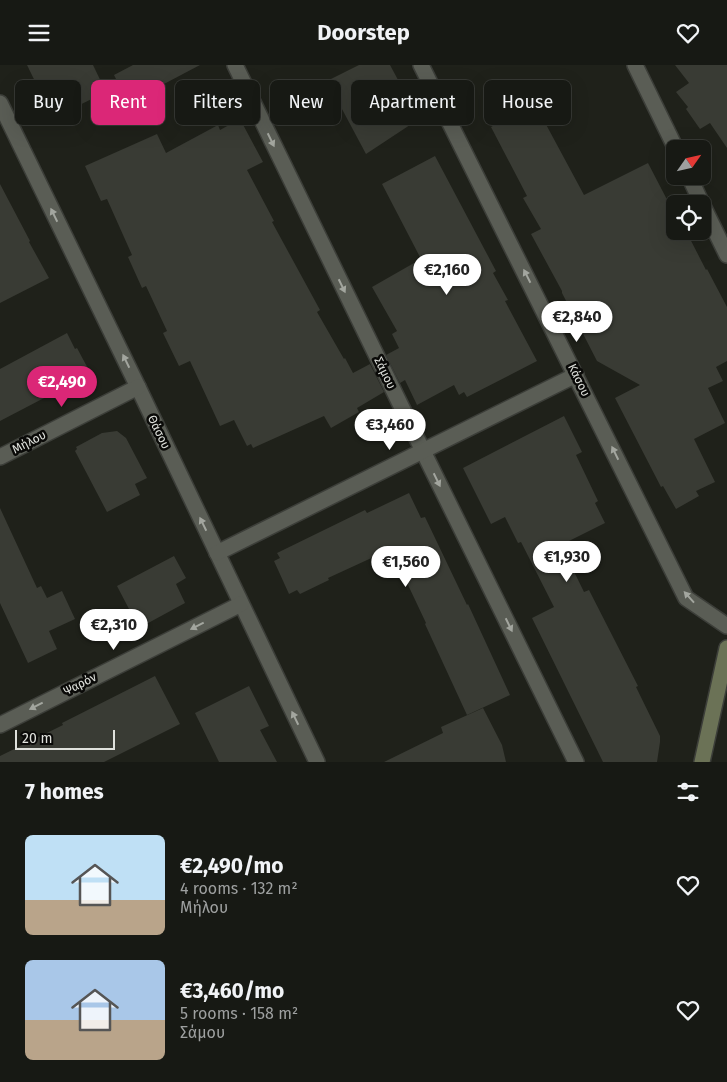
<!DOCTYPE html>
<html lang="en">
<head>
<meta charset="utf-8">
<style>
  body { margin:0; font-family:"Fira Sans",sans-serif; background:#242622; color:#f1f3f6; height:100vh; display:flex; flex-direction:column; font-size:19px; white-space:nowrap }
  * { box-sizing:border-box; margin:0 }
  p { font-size:16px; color:#9ea0a0 }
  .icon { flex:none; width:28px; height:28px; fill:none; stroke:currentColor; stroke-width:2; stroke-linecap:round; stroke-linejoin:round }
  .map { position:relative; height:697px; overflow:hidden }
  .drawer { display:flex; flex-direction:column; background:#171914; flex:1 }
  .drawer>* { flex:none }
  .banner { position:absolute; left:15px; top:15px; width:698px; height:45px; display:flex; gap:10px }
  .needle { width:32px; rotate:56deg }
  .fabs { position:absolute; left:666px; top:75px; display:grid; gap:10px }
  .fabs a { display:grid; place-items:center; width:45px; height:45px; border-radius:8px; background:#171914; box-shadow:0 5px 20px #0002,0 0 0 1px #363834; font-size:25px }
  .scale { position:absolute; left:15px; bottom:12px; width:100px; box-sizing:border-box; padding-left:5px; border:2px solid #dfe1dc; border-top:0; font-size:14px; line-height:18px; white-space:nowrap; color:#dfe1dc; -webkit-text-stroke:4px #0a0a08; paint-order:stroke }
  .price { position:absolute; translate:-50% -42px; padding:0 11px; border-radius:18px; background:#fff; color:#222; font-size:16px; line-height:32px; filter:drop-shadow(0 1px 2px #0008) }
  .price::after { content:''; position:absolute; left:50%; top:30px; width:15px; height:11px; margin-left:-8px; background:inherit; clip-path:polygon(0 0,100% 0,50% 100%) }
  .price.current { background:#db2777; color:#fff }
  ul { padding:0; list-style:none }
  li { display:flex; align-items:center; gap:15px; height:125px; padding:0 25px }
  li span { display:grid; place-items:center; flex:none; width:140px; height:100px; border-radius:8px; color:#555 }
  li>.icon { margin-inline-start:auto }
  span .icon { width:60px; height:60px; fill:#fffc; stroke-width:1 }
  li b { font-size:21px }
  h2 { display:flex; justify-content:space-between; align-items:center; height:60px; padding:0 25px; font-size:21px }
  .chip { padding:0 18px; border-radius:8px; background:#171914; box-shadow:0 5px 20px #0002,0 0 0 1px #363834; font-size:18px; line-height:45px }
  .chip.current { background:#db2777; color:#fff }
  header { display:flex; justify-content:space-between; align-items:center; height:65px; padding:0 25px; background:#171914; font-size:22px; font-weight:700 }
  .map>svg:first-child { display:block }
  .building { fill:#393b34 }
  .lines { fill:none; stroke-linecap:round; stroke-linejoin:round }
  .street-casing { stroke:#3c3e39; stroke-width:18 }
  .secondary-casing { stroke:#3c3e39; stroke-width:18 }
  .street { stroke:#5a5d55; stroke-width:15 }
  .secondary { stroke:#6b7256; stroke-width:15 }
  .oneway { fill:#a3a69f }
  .labels { text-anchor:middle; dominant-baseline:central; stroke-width:5; stroke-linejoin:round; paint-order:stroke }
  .street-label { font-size:12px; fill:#dfe1dc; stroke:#0a0a08 }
</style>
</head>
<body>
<header><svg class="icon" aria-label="menu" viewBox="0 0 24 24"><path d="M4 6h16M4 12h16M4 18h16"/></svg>Doorstep<svg class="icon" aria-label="heart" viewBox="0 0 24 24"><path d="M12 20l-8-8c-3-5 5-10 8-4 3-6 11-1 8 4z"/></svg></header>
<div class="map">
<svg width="727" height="697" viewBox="0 0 727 697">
  <rect width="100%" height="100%" fill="#1f211a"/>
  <!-- building -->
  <g class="building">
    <path d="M27,0h66l13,27 -53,26z"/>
    <path d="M133,0h67l-72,38 -14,-28z"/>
    <path d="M359,0h31l29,54 -53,35 -39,-73z"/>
    <path d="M675,0h52v83l-17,-25 -10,6 -14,-20 2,-2 -12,-15 13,-9z"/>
    <path d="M535,39l49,91 64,-32 27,52v16h11l20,39 1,-1 20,38v54l-11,6 7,14 -15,7 17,35 -31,16 21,43 -19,9 3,5 -23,13 -13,-23 -2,1 -46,-89 25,-13 -43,-24 -35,-68v-2l-31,-57 10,-5 -18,-31 4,-2 -36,-69z"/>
    <path d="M240,54l23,43 -16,8 27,51 -2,1 48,88 -3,2 27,47 1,-1 8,15 17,-9 14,28 -27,16 2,4 -28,16 -7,-12 -71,32 -2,-4 -4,2 -13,-26 -14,6 -30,-65 -11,5 -16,-33 4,-2 -21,-45 -4,2 -14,-31 4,-2 -25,-56 -6,2 -16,-35 72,-32 9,19 52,-28 2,5z"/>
    <path d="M435,91l61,115 -3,2 15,27 -3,1 32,60 -70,36 -3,-5 -5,3 -5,-10 -37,20 -12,-25 -5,3 -14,-28 13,-7 -7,-14 5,-3 -25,-44 49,-28 -39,-75z"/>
    <path d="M0,119l30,57 -1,1 20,36 -49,25z"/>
    <path d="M67,268l8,16 2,-1 15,28 -21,11 -2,-2 -69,36v-52z"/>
    <path d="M564,351l18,36 -6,3 22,46 -3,2 10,20 -44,22 23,47 5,-2 49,96 -2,1 24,49v6l-3,20h-54l-71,-144 22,-11 -33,-65 -3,1 -13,-26 -14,7 -28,-56z"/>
    <path d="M117,366l9,7 21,40 -12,6 5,11 -33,17 -32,-61 2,-2 -1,-2 26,-14z"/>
    <path d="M409,428l12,25 4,-1 42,88 1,-1 42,91 -43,20 -42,-91 1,-1 -35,-74 -63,29 1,2 -29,14 -3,-4 -8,4 -15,-33 6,-3 -3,-5 88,-43 2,3z"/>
    <path d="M0,443l37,80 4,-2 6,12 15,-7 13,28 -26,12 8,18 -29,14 -28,-60z"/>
    <path d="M174,491l12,22 -10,6 9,19 -46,25 -22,-42z"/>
    <path d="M155,611l25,48 -76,38h-104v-6l63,-31 -1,-2z"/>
    <path d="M249,621l20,40 -9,4 17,32h-58l-24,-49z"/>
    <path d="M483,643l19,37 4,17h-122l59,-29 -2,-6z"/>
  </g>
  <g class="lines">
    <!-- street casing -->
    <g class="street-casing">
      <g id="street">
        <path d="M235,0l188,386 153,311"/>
        <path d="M421,0l265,533 41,28"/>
        <path d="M635,0l41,84"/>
        <path d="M0,38l138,284 179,375"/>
        <path d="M689,111l13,28"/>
        <path d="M702,139l25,51"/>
        <path d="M0,392l138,-70"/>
        <path d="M217,488l359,-178"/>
        <path d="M0,660l241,-121"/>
      </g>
    </g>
    <!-- secondary casing -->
    <g class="secondary-casing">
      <path id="secondary" d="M702,697l25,-114"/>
    </g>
    <!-- street -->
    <use href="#street" class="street"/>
    <!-- secondary -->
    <use href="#secondary" class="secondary"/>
  </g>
  <!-- one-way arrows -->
  <defs><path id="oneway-solid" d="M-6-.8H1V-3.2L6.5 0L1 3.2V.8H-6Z" transform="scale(1.25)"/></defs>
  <g class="oneway">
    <use href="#oneway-solid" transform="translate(271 75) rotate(64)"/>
    <use href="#oneway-solid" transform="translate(54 150) rotate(-116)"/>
    <use href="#oneway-solid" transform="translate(527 211) rotate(-117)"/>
    <use href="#oneway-solid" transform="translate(342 221) rotate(64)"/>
    <use href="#oneway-solid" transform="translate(126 296) rotate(-116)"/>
    <use href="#oneway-solid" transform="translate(615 388) rotate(-116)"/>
    <use href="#oneway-solid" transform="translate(437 415) rotate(64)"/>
    <use href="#oneway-solid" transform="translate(203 459) rotate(-116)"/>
    <use href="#oneway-solid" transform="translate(689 532) rotate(-132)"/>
    <use href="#oneway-solid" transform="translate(509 560) rotate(64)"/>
    <use href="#oneway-solid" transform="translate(197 561) rotate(153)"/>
    <use href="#oneway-solid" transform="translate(36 641) rotate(153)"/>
    <use href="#oneway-solid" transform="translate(295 653) rotate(-116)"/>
  </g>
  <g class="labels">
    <!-- street labels -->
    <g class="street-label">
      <text transform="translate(385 308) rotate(64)">Σάμου</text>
      <text transform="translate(579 315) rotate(64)">Κάσου</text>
      <text transform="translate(159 367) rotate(64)">Θάσου</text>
      <text transform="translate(29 377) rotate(-27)">Μήλου</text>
      <text transform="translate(80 619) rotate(-27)">Ψαρόν</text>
    </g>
  </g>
</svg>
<div class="fabs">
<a><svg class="needle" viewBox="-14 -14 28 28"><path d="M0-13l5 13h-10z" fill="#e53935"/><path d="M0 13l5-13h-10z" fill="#9ea0a0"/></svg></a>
<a><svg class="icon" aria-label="locate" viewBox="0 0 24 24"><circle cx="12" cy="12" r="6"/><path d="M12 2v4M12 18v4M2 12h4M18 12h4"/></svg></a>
</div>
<div class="scale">20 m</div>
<b class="price" style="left:447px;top:231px">€2,160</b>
<b class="price" style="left:577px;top:278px">€2,840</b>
<b class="price current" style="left:62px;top:343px">€2,490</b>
<b class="price" style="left:390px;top:386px">€3,460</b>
<b class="price" style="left:567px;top:518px">€1,930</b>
<b class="price" style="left:406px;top:523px">€1,560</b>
<b class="price" style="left:114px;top:586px">€2,310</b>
<div class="banner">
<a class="chip">Buy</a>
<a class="chip current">Rent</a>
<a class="chip">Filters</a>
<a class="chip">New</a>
<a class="chip">Apartment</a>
<a class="chip">House</a>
</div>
</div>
<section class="drawer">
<h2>7 homes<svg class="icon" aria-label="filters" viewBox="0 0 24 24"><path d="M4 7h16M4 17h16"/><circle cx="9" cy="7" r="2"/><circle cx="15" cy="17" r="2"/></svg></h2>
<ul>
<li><span style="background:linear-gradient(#bfe0f5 65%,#b9a48a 0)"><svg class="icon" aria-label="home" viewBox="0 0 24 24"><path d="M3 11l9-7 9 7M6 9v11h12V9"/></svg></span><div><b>€2,490/mo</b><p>4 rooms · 132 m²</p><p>Μήλου</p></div><svg class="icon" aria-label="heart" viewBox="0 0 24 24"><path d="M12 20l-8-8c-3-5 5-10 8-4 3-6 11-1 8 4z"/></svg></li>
<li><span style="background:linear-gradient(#a9c7e8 60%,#b9a48a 0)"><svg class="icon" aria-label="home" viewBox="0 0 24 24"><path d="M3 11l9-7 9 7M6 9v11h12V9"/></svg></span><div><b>€3,460/mo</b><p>5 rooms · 158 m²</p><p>Σάμου</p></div><svg class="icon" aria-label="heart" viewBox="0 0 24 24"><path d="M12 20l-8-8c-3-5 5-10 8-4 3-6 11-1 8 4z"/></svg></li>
</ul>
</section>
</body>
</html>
